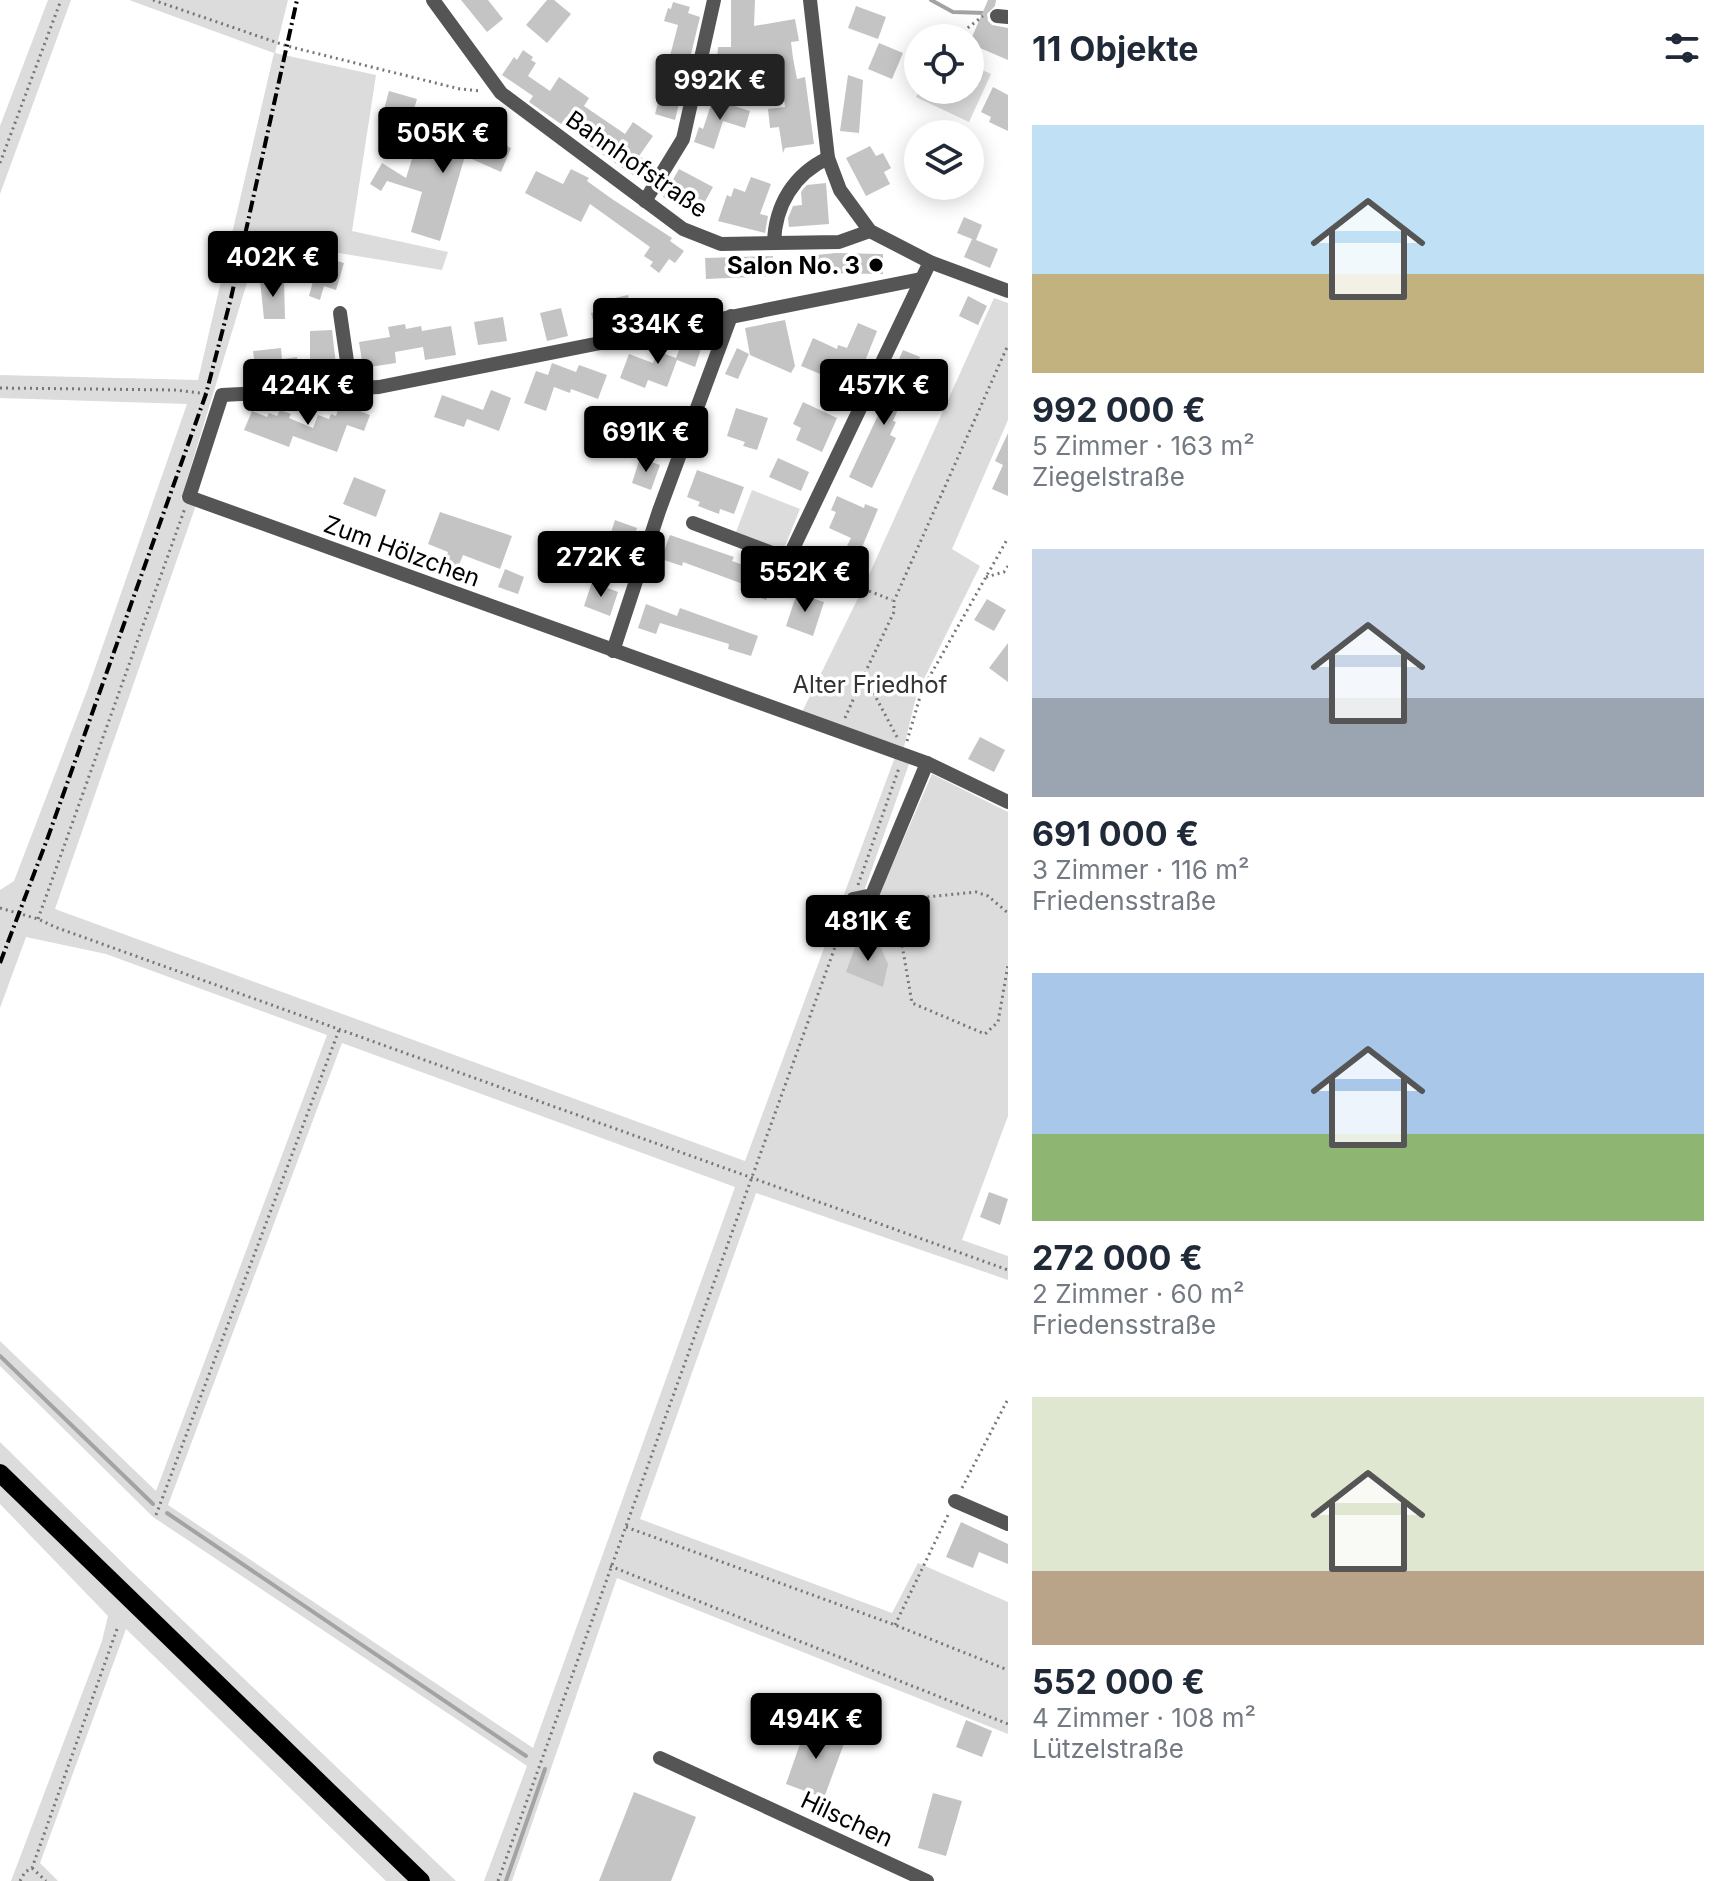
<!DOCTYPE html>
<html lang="de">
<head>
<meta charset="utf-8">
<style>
  body { margin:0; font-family:Inter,sans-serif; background:#f2f2f3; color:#1f2937; height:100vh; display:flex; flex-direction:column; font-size:30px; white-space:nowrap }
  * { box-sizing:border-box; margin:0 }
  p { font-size:26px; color:#747a83 }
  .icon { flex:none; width:44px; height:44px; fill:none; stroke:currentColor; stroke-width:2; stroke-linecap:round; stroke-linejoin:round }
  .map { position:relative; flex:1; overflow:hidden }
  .panel { display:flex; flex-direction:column; background:#fff; width:720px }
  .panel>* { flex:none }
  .tools { position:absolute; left:904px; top:24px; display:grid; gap:16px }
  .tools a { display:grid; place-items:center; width:80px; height:80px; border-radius:50%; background:#fff; box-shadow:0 4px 20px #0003; font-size:40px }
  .price { position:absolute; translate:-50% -68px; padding:0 18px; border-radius:8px; background:#000; color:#fff; font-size:26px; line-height:52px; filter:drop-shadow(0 2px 4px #0008) }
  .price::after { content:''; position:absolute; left:50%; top:48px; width:24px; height:18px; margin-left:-12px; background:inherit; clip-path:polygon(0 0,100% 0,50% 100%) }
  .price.active { background:#222; color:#fff }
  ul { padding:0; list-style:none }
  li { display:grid; align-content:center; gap:16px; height:424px; padding:0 24px }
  li span { display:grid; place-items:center; height:248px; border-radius:0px; color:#555 }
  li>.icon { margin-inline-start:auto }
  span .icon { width:144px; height:144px; fill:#fffc; stroke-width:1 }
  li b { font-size:34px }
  h2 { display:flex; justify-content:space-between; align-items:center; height:96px; padding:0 24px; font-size:34px }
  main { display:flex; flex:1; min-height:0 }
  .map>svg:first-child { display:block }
  .green { fill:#dcdcdc; fill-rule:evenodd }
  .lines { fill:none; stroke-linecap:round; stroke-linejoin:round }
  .stream { stroke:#a3a3a3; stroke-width:4 }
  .building { fill:#c4c4c4 }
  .path { stroke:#777; stroke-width:3; stroke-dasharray:2 4; stroke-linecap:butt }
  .minor { stroke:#555; stroke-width:14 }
  .major { stroke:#000; stroke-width:18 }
  .rail { stroke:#000; stroke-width:4; stroke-dasharray:12 4 2 4; stroke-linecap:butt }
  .poi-dot { fill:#000; stroke:#fff; stroke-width:3 }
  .labels { text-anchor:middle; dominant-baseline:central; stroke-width:7; stroke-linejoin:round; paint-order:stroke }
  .street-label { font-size:24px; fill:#000; stroke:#fff }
  .poi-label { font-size:24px; font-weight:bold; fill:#000; stroke:#fff; text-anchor:end }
  .park-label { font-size:24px; fill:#333; stroke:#fff }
</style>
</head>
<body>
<main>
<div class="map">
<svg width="1008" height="1881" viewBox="0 0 1008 1881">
  <rect width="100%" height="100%" fill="#fff"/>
  <!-- green -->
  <g class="green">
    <path d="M48,0h23l-71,194v-68z"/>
    <path d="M129,0h159l-13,53 101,22 -24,156 96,21 -6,18 -182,-30 -79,259 15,6 -141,404 690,252 150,-404 14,7 -45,127 13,9 55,-126 76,38v304l-46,124 46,16v24l-252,-87 -116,326 252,94 26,-50 90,39v132l-391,-156 -105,303h-28l43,-115 -374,-249 -153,-151v-25l156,150 171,-456 -221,-81 -80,-17 -26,71v-118l14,-9 74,-193 99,-284 -187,-6v-23l198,5 76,-327zM342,1043l393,144 -202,561 -365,-243z"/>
    <path d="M970,64l21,10 -22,48 -53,-25 4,-7h50z"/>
    <path d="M994,298l14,5v117l-56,129 28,17 -63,127 -13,54 -102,-35 61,-124z"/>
    <path d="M752,490l48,19 -17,42 -47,-19z"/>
    <path d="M0,1442l131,129 325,310h-70l-260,-252 -86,234 18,18h-47l91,-240 6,-25 -108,-112z"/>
  </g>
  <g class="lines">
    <!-- stream -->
    <g class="stream">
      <path d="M931,0l22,12 32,1"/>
      <path d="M0,1356l153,148"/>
      <path d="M167,1513l359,243"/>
      <path d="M506,1881l39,-112"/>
    </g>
  </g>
  <!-- building -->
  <g class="building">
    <path d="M461,0h27l15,19 -16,13z"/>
    <path d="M547,0h7l17,14 -24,29 -21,-18z"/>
    <path d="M731,0h24l-1,26 41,-7 4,22 -8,1 2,16 4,21 8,-2 9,67 -29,4 -2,5 -4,-26 -9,1 -2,-19 17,-2 -4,-27 -5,1 -2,-17 -29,-2 -1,12 -28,-1 2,-26h13z"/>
    <path d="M988,0h8l-1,6 -8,8 1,7 4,4 16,3v32l-35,-15 2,-6 -3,-2z"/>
    <path d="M673,2l17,5 -2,6 12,4 -25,103 -20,-6 23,-89 -14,-4 4,-13 3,1z"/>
    <path d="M856,6l30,11 -8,22 -30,-11z"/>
    <path d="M879,43l24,10 -11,26 -24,-10z"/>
    <path d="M523,50l10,7 -2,3 5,3 -8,13 22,15 9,-14 30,21 -5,8 41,28 8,-12 20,14 -14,20 11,7 -11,16 -52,-35 6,-9 -27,-18 -5,7 -32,-22 4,-6 -31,-21 12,-18 3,3z"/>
    <path d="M848,75l15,5 -4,53 -19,-2z"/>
    <path d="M993,87l15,8v36l-19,-9 2,-5 -10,-5z"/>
    <path d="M389,91l28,8 -12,40 -27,-8z"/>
    <path d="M713,99l37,12 -5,17 -22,-7 -9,28 -20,-7 5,-15 4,2z"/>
    <path d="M463,117l19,8 -3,9 32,14 -10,24 -36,-16 -25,85 -29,-9 11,-40 -35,-11 -6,10 -11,-7 12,-21 24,15 11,-35 31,9z"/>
    <path d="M870,146l6,10 7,-3 8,15 -7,4 6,12 -24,12 -20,-38z"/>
    <path d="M571,169l18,9 -2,3 25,18 60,39 -2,3 14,10 -9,12 -6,-4 -10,14 -9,-7 3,-4 -9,-6 6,-9 -60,-43 -9,18 -56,-29 11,-22 27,13z"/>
    <path d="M679,169l34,18 -16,29 -34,-19z"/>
    <path d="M751,177l20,7 -11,30 8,2 -3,17 -47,-12 9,-26 4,2 3,-9 11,4z"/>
    <path d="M826,183l3,41 -40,3 -1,-9 5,-12 9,-1 -1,-13 3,-4 3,-3z"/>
    <path d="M964,217l18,8 -6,15 22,9 -8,19 -26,-11 8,-18 -15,-6z"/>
    <path d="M836,253l47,1v20l-67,-1v-18z"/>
    <path d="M320,256l24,7 -8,27 -12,-4 -4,14 -11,-4z"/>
    <path d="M773,256l1,20 -68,3 -1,-21z"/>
    <path d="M260,280h24l1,39h-21z"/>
    <path d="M628,295l5,23 -39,6 -3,-11 17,-4 -2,-9z"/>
    <path d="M968,296l19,10 -9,19 -19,-9z"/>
    <path d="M561,308l7,28 -21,5 -7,-28z"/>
    <path d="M503,317l4,24 -29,4 -4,-23z"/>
    <path d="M785,320l10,46 -4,7 -41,-18 -5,-27z"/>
    <path d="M858,323l19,8 -27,68 -30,-13 5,-10 -24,-10 12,-28 24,11 1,-4 9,3z"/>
    <path d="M405,324l1,5 15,-3 1,5 29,-5 5,29 -31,5 -2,-13 -28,5 1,11 -33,5 -4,-26 31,-5 -2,-10z"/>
    <path d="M332,330l4,35h-26v-34z"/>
    <path d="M682,342l19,7 -6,18 -18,-7 -10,27 -19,-7 -3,8 -25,-10 9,-24 24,9 4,-12 19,7z"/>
    <path d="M281,348l1,11 15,-2 2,19 -16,1 -1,-6 -26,3 -3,-23z"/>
    <path d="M737,348l12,6 -11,25 -13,-5z"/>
    <path d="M903,350l17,7 -27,64 3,1 -6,13 6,3 -24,50 -23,-11 38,-81 4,2 10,-22 -8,-3z"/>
    <path d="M552,363l24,9 3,-7 28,10 -9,24 -27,-10 -1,4 -16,-6 -8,24 -22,-8 12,-32 12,4z"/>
    <path d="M491,390l20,8 -12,33 -32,-12 -3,8 -30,-10 8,-22 41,15z"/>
    <path d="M803,402l34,16 -15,34 -26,-12 5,-12 -8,-4z"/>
    <path d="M340,403l30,12 -6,16 -17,-6 -10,27 -44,-16 -4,11 -45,-17 8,-19 15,6 2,-4 8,3 3,-6 11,4 -2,4 24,10 5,-13 11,4 2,-5 5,2z"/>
    <path d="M736,408l32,10 -11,32 -14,-4 2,-4 -18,-6z"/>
    <path d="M1008,433v63l-16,-7 11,-24 -8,-4z"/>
    <path d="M640,458l20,7 -9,25 -19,-7z"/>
    <path d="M778,458l31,14 -8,19 -32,-14z"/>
    <path d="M697,470l47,17 -10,27 -14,-5 -1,5 -21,-8 2,-4 -13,-5z"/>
    <path d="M354,477l32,13 -10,27 -33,-13z"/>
    <path d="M837,496l27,12 1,-4 13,5 -18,43 -13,-6 4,-8 -22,-10 7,-16 -5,-2z"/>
    <path d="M440,512l72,24 -12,33 -37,-14 -8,20 -14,-5 7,-18 -20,-8z"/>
    <path d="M615,520l22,8 -10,28 -21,-8z"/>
    <path d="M670,535l64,22 -2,4 43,15 -1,2 9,4 -4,12 -9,-3 -4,9 -25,-9 2,-7 -60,-22 -1,4 -21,-7z"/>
    <path d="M505,569l19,8 -6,17 -20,-7z"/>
    <path d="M592,582l26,10 -8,24 -26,-10z"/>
    <path d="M797,593l27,9 -11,34 -27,-10z"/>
    <path d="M987,599l19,11 -12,21 -20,-11z"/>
    <path d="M646,604l31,12 3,-8 78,28 -7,20 -23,-7 1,-5 -69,-21 -4,11 -18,-6z"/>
    <path d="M1008,643v39l-19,-14z"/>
    <path d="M980,737l25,13 -11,22 -26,-13z"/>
    <path d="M859,936l22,12 7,16 -5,23 -37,-15z"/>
    <path d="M989,1192l19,7 -8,26 -20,-8z"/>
    <path d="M961,1522l47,22v20l-29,-12 -6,16 -27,-11z"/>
    <path d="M966,1720l26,11 -10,26 -26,-10z"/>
    <path d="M807,1724l39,14 -22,60 -38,-14z"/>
    <path d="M634,1792l62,25 -25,64h-72z"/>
    <path d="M933,1793l29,8 -16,55 -28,-8z"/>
  </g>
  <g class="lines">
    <!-- path -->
    <g class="path">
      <path d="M153,0l134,46 173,43 22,2"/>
      <path d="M962,38l3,-8 18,-14"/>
      <path d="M0,163l61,-163"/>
      <path d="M0,388l176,2 32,4"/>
      <path d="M802,565l90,35"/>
      <path d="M986,577l18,-5 4,-6"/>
      <path d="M845,718l19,-43"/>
      <path d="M897,737l-33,-62 30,-63v-11l114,-256"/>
      <path d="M907,741l15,-51 86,-152"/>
      <path d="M858,885l41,-117"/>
      <path d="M882,902l14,8"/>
      <path d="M0,908l38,11 17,8 953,343"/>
      <path d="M896,910l16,93 73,31 13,-12 10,-57"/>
      <path d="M896,910l11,-11 69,-7 12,4 20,17"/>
      <path d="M38,919l147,-411"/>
      <path d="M962,1488l46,-89"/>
      <path d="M156,1515l183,-485"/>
      <path d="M626,1527l269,98 113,45"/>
      <path d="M610,1566l398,158"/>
      <path d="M895,1625l54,-112"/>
      <path d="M32,1868l14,13"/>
      <path d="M20,1881l5,-9 7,-4 85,-239"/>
      <path d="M498,1881l350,-970"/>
    </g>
    <!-- minor -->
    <g class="minor">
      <path d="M433,0l68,93 182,136 38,15 118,-2 31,-11"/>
      <path d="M810,0l18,158 12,32 30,41 60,31 78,29"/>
      <path d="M997,16l11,1"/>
      <path d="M645,201l38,-62 31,-139"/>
      <path d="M774,243c1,-38 20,-69 54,-85"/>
      <path d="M921,279l-542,108 -157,8 -33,102 738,266 81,39"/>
      <path d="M340,313l11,76"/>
      <path d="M693,523l95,36 142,-297"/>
      <path d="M613,651l46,-140 72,-195"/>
      <path d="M853,899l19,-4 55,-132"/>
      <path d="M955,1501l53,23"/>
      <path d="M660,1758l267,123"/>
    </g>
    <!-- major -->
    <path class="major" d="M0,1473l421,408"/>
    <!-- rail -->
    <path class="rail" d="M0,963l48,-126 158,-443 25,-96 66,-298"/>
  </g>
  <!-- markers -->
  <circle class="poi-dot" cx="876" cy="265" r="8"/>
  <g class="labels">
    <!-- street labels -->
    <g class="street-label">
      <text transform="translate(637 164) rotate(35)">Bahnhofstraße</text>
      <text transform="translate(402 551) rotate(20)">Zum Hölzchen</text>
      <text transform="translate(847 1819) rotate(25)">Hilschen</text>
    </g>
    <!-- poi labels -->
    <g class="poi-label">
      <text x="860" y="265">Salon No. 3</text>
    </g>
    <!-- park labels -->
    <g class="park-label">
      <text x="870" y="684">Alter Friedhof</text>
    </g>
  </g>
</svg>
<div class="tools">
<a><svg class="icon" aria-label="locate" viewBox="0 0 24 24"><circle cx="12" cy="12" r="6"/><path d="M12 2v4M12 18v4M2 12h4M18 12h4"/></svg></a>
<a><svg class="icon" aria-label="layers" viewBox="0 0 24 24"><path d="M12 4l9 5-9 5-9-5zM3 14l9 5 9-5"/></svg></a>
</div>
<b class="price active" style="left:720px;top:122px">992K €</b>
<b class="price" style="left:443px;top:175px">505K €</b>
<b class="price" style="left:273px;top:299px">402K €</b>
<b class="price" style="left:658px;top:366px">334K €</b>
<b class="price" style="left:308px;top:427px">424K €</b>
<b class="price" style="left:884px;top:427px">457K €</b>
<b class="price" style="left:646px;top:474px">691K €</b>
<b class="price" style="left:601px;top:599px">272K €</b>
<b class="price" style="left:805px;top:614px">552K €</b>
<b class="price" style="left:868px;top:963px">481K €</b>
<b class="price" style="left:816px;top:1761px">494K €</b>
</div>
<section class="panel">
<h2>11 Objekte<svg class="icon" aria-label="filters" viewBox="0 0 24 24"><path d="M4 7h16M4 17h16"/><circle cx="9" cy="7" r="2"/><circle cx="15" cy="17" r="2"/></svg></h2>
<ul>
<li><span style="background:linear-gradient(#bfe0f5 60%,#c2b280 0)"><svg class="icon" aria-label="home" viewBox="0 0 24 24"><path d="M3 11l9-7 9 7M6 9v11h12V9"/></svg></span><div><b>992 000 €</b><p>5 Zimmer · 163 m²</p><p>Ziegelstraße</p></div></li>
<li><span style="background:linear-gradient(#c9d6e8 60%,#9aa5b1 0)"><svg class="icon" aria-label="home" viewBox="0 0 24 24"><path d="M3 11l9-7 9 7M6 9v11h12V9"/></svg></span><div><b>691 000 €</b><p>3 Zimmer · 116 m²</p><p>Friedensstraße</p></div></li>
<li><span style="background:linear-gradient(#a9c7e8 65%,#8fb573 0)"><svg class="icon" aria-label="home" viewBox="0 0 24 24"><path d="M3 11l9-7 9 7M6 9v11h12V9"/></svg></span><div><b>272 000 €</b><p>2 Zimmer · 60 m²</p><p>Friedensstraße</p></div></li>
<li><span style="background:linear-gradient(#dfe7d0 70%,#b9a48a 0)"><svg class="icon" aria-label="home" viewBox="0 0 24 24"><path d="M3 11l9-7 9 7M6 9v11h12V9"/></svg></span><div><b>552 000 €</b><p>4 Zimmer · 108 m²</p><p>Lützelstraße</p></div></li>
</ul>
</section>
</main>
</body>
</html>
